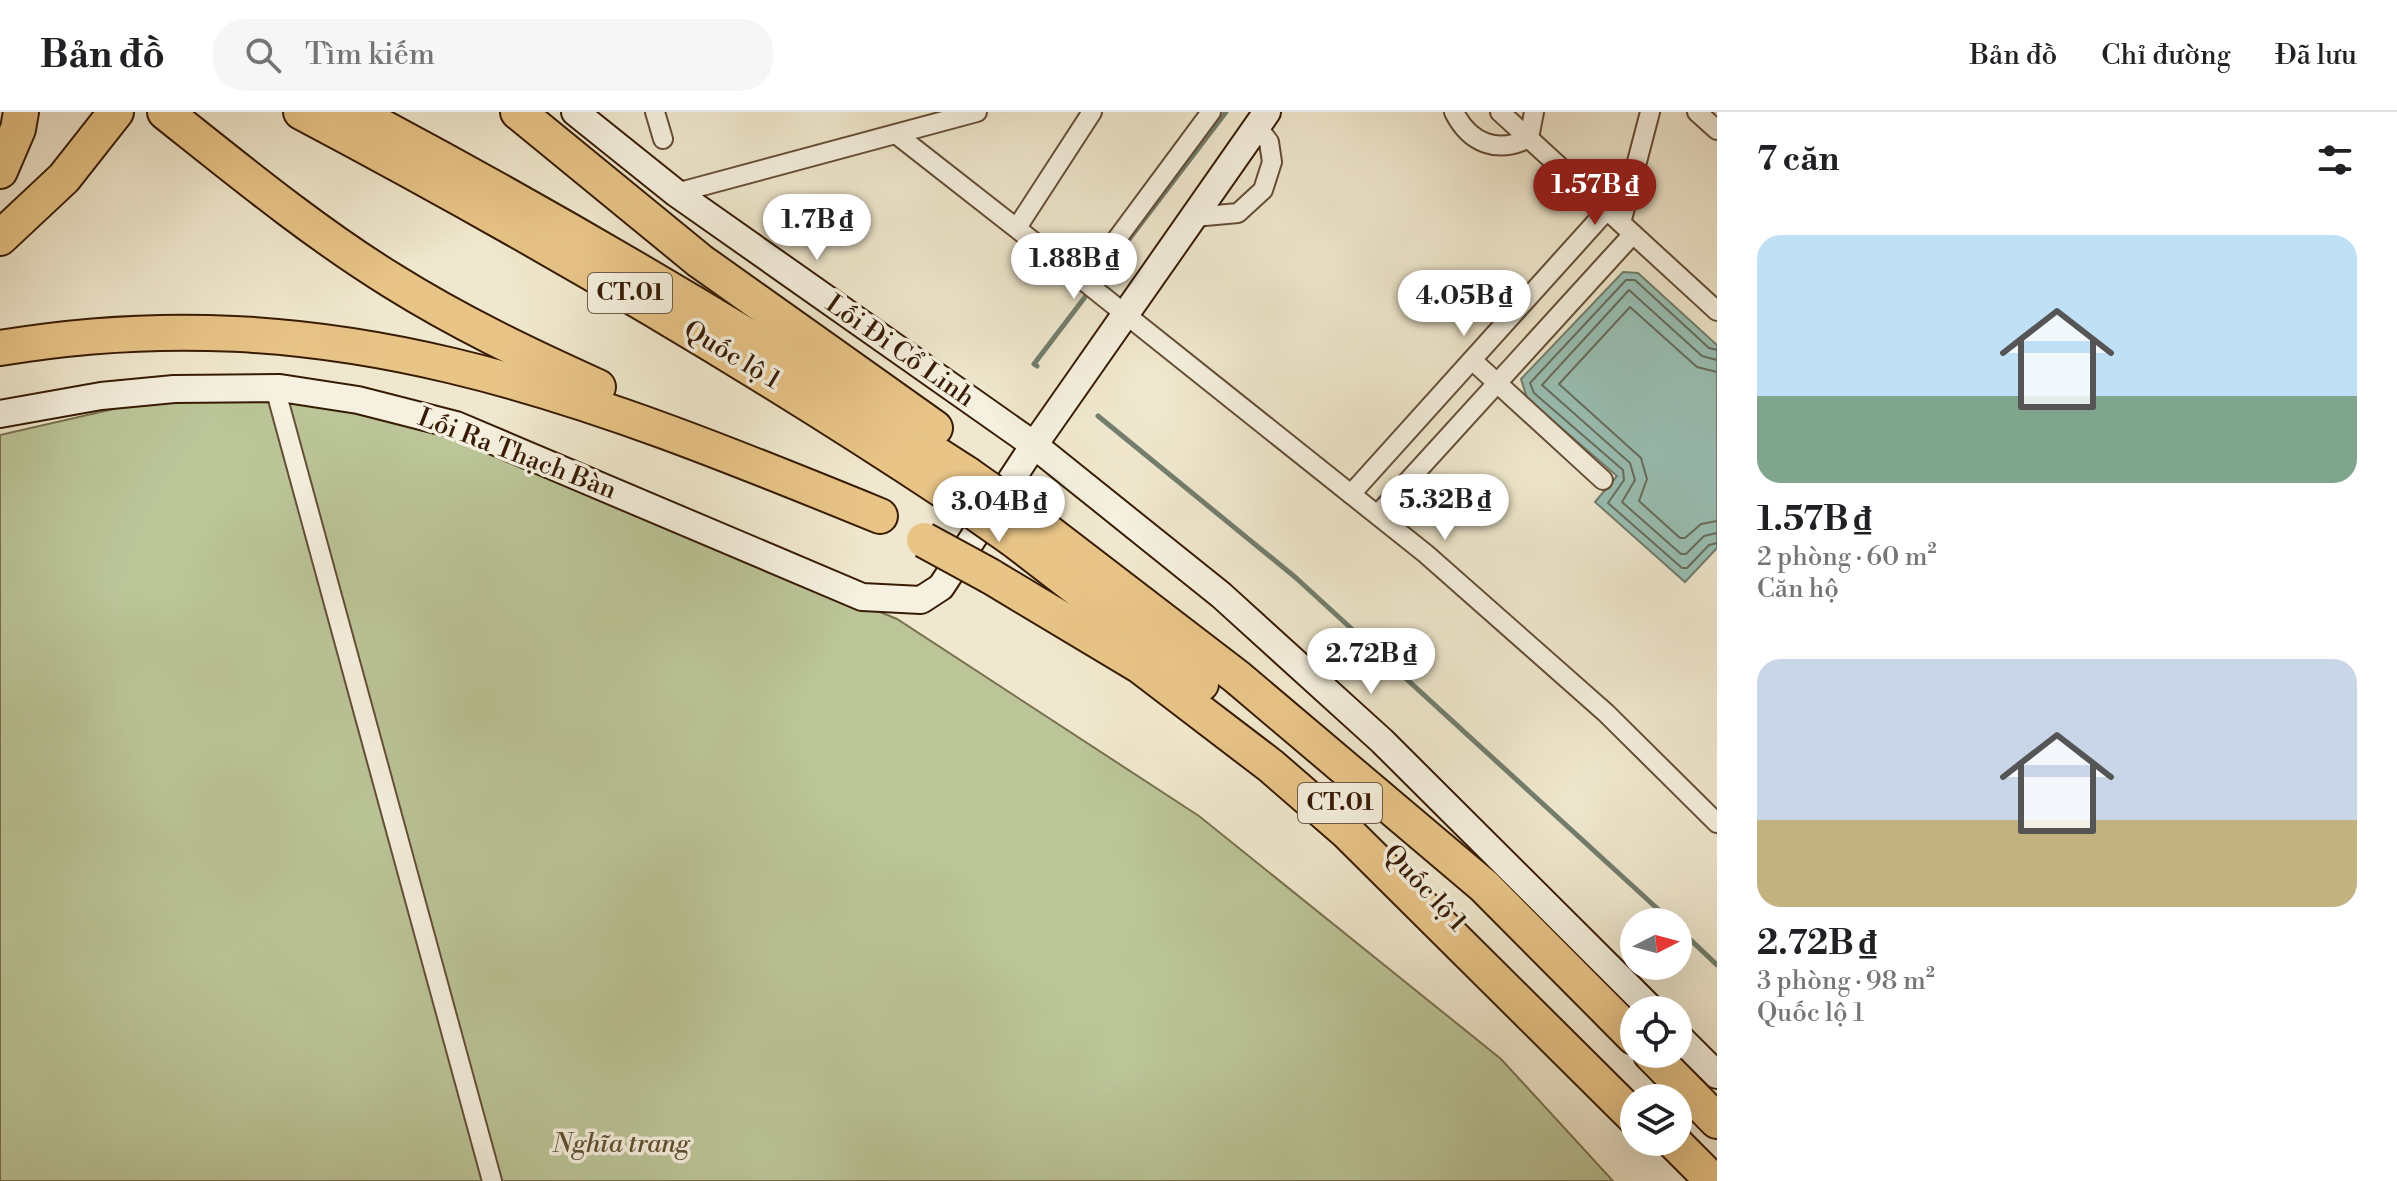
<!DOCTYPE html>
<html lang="vi">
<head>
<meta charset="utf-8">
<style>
  body { margin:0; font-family:"Libre Bodoni",serif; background:#f6f6f6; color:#202124; height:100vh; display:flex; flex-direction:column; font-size:30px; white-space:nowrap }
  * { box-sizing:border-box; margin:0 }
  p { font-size:26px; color:#757577 }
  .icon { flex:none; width:44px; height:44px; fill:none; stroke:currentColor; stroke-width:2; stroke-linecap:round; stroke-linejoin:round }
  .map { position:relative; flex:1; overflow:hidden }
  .sheet { display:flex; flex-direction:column; background:#fff; width:680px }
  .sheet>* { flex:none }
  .needle { width:52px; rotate:84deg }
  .fabs { position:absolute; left:1620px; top:796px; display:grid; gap:16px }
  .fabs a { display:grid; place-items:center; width:72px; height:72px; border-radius:50%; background:#fff; box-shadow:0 8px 32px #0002; font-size:40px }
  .price { position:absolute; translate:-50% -68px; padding:0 18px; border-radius:28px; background:#fff; color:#222; font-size:26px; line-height:52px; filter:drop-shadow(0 2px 4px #0008) }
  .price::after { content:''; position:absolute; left:50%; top:48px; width:24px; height:18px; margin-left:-12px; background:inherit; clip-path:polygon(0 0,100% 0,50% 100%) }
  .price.on { background:#8f2418; color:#fff }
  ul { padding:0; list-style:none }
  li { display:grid; align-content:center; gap:16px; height:424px; padding:0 40px }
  li span { display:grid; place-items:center; height:248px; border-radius:24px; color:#555 }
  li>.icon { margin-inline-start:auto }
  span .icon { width:144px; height:144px; fill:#fffc; stroke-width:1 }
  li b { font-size:34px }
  h2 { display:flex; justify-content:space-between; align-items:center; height:96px; padding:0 40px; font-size:34px }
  header { display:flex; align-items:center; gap:48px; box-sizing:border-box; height:112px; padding:0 40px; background:#fff; border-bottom:2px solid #e0e0e0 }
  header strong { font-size:38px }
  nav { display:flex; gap:44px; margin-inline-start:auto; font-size:28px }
  .search { width:560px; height:72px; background:#f6f6f6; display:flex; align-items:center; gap:20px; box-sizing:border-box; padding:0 28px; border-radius:32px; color:#757577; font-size:30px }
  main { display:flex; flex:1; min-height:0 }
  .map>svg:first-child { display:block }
  .green { fill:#bbc598; stroke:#79704e; stroke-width:2 }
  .water { fill:#9ac0b5; stroke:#727e6e; stroke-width:2 }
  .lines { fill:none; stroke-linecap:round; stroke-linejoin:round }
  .shore { stroke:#686e5c; stroke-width:2 }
  .stream { stroke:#727e6e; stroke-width:5 }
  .street-casing { stroke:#654e36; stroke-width:22 }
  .secondary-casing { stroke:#371b03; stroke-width:30 }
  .highway-casing { stroke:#371b03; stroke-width:38 }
  .street { stroke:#f5f0df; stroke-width:18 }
  .secondary { stroke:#f5f0df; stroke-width:26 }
  .highway { stroke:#e8c487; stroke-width:34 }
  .highway-bridge-casing { stroke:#371b03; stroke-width:38; stroke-linecap:butt }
  .highway-bridge { stroke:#e8c487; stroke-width:34 }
  .labels { text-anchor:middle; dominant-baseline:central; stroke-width:7; stroke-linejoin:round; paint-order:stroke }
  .shield { fill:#f5f0df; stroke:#705b45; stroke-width:2 }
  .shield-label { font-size:24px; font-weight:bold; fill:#371b03 }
  .street-label { font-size:26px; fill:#371b03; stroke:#f5f0df }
  .park-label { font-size:26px; font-style:italic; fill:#5f4e30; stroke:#f5f0df }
</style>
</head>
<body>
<header>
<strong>Bản đồ</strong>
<div class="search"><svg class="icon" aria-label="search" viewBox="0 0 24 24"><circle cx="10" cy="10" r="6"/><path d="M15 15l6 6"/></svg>Tìm kiếm</div>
<nav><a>Bản đồ</a><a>Chỉ đường</a><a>Đã lưu</a></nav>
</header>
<main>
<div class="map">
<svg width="1717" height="1069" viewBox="0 0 1717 1069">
  <rect width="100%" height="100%" fill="#f0e8ce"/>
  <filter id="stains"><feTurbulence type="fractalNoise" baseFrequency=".0025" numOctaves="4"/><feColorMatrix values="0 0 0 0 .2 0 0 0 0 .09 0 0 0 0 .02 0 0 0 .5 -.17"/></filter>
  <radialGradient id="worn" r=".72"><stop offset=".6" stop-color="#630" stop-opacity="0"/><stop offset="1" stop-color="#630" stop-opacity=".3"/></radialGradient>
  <!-- green -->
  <path class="green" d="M179,282l161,6 109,34 448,185 302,197 302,243 112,122h-1613v-746z"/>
  <!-- water -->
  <path class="water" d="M1623,160l15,1 79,72v203l-32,34 -90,-80 22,-26 -90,-78 -6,-19z"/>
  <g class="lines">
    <!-- shore -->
    <g class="shore">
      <path d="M1717,238l-8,-2 -74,-68h-9l-96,103 4,10 89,77 1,10 -16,23 74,65h5l22,-23 8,-2"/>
      <path d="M1717,248l-15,-4 -73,-66 -87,95 88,78 5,17 -13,22 59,52h5l18,-18 13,-3"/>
      <path d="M1717,260l-20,-5 -67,-60 -71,77 82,74 6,21 -8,22 41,37h5l16,-14 16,-3"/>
    </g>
    <!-- stream -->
    <g class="stream">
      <path d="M1037,254l-3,-2 192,-252"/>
      <path d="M1098,304l197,161 377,345"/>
      <path d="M1678,816l39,37"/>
    </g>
    <!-- street casing -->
    <g class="street-casing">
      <g id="street">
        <path d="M655,0l8,27"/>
        <path d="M1454,0c16,32 44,42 75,26l5,-26"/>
        <path d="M1500,0l217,199"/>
        <path d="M1697,0l20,18"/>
        <path d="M896,22l189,148 126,-170"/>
        <path d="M676,81l301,-81"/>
        <path d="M1194,105l44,-4 25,-23 9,-28 -3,-20 -12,-16"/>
        <path d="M1621,111l29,-111"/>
        <path d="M1018,114l74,-114"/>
        <path d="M1085,170l341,272 180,159 111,110"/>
        <path d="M1472,248l131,120"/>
        <path d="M275,276l217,793"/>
        <path d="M1351,382l256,-284"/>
        <path d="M1378,402l255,-280"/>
      </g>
    </g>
    <!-- secondary casing -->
    <g class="secondary-casing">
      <g id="secondary">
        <path d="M575,0l101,81 358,252 187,150 161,146 270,269"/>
        <path d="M0,302l101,-18 73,-7 106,-1 78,12 98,25 406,172 59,3 20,-13 93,-142 233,-333"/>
        <path d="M1678,924l39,39"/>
      </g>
    </g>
    <!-- highway casing -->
    <g class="highway-casing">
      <g id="highway">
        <path d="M165,0c73,58 147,119 226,168 67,42 136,75 207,107"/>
        <path d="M301,0c221,117 437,243 646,381"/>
        <path d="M354,0c210,111 413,232 613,362"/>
        <path d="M518,0l182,149 235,167"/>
        <path d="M0,59l18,-42 3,-17"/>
        <path d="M0,126l64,-60 52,-66"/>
        <path d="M0,236c330,-55 581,46 880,168"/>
        <path d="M1031,407l206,158 247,209 150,151"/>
        <path d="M1014,428l187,144"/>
        <path d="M990,464l150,90 131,100 76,66 287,285"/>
        <path d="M1651,942l66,67"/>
        <path d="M1674,1030l39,39"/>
      </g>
    </g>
    <!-- street -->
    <use href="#street" class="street"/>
    <!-- secondary -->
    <use href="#secondary" class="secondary"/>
    <!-- highway -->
    <use href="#highway" class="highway"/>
    <!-- highway-bridge casing -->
    <g class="highway-bridge-casing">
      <g id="highway-bridge">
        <path d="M967,362l64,45"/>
        <path d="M947,381l67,47"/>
        <path d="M924,428l66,36"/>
      </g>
    </g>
    <!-- highway-bridge -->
    <use href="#highway-bridge" class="highway-bridge"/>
  </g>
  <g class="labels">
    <!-- shield labels -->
    <g class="shield">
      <rect x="588" y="161" width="84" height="40" rx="6"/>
      <rect x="1298" y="671" width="84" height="40" rx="6"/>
    </g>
    <g class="shield-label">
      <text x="630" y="181">CT.01</text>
      <text x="1340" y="691">CT.01</text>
    </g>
    <!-- street labels -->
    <g class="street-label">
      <text transform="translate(900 239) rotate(35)">Lối Đi Cổ Linh</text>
      <text transform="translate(732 243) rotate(31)">Quốc lộ 1</text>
      <text transform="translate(517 342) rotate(21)">Lối Ra Thạch Bàn</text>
      <text transform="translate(1425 776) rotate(47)">Quốc lộ 1</text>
    </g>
    <!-- park labels -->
    <g class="park-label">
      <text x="621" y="1032">Nghĩa trang</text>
    </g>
  </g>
  <rect width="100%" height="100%" filter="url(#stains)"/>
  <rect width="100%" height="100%" fill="url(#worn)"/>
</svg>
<div class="fabs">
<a><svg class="needle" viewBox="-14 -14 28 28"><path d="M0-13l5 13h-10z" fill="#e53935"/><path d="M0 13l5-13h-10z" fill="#757577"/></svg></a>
<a><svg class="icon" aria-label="locate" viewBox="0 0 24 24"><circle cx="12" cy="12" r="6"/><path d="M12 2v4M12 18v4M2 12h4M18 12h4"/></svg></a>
<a><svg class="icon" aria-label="layers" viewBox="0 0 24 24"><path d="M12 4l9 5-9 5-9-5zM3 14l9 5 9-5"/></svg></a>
</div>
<b class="price on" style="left:1595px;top:115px">1.57B ₫</b>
<b class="price" style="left:817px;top:150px">1.7B ₫</b>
<b class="price" style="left:1074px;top:189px">1.88B ₫</b>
<b class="price" style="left:1464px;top:226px">4.05B ₫</b>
<b class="price" style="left:1445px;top:430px">5.32B ₫</b>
<b class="price" style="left:999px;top:432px">3.04B ₫</b>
<b class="price" style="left:1371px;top:584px">2.72B ₫</b>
</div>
<section class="sheet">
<h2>7 căn<svg class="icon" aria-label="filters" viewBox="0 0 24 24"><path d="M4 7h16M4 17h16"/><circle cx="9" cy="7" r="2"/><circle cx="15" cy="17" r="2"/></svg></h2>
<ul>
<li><span style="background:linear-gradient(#bfe0f5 65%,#7fa58c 0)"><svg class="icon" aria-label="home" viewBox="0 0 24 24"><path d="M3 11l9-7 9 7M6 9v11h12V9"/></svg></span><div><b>1.57B ₫</b><p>2 phòng · 60 m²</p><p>Căn hộ</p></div></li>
<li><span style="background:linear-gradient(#c9d6e8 65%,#c2b280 0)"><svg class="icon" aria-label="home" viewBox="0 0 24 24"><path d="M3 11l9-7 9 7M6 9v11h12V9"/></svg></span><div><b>2.72B ₫</b><p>3 phòng · 98 m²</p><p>Quốc lộ 1</p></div></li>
</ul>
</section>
</main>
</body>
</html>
